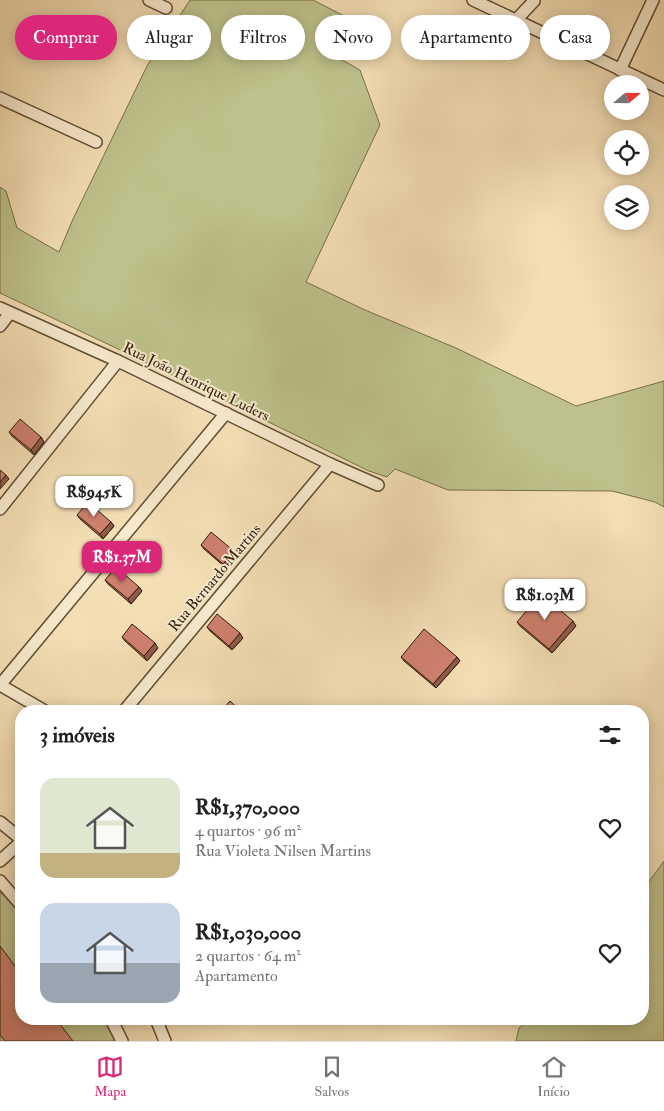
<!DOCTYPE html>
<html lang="pt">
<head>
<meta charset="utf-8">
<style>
  body { margin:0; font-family:"IM FELL Double Pica",serif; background:#f6f6f6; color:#202124; height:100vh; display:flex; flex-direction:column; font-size:19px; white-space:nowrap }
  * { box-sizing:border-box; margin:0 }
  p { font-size:16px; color:#757577 }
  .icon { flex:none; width:28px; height:28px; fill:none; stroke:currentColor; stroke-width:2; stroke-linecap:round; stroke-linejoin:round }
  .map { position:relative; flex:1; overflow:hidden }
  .panel { position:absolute; left:15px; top:705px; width:634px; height:320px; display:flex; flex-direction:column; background:#fff; border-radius:20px; box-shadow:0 2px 12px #0003 }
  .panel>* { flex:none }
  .banner { position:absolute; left:15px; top:15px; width:635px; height:45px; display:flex; gap:10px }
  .needle { width:32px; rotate:70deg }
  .fabs { position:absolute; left:604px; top:75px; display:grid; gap:10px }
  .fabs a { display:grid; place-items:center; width:45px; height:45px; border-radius:50%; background:#fff; box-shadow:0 2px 12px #0003; font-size:25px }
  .price { position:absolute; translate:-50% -42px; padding:0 11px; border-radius:10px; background:#fff; color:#222; font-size:16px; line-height:32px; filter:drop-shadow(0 1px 2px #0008) }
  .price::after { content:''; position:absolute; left:50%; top:30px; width:15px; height:11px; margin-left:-8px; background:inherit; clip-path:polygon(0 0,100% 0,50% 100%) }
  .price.current { background:#db2777; color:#fff }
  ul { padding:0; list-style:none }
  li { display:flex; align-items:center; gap:15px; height:125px; padding:0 25px }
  li span { display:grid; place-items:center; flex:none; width:140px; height:100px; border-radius:15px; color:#555 }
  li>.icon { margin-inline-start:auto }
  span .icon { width:60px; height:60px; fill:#fffc; stroke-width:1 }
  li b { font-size:21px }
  h2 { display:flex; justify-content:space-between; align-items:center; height:60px; padding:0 25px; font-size:21px }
  .chip { padding:0 18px; border-radius:22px; background:#fff; box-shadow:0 2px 12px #0003; font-size:18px; line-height:45px }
  .chip.current { background:#db2777; color:#fff }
  .tab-bar { display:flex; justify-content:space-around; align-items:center; height:70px; border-top:1px solid #e0e0e0; background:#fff; font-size:14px; color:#757577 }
  .tab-bar a { display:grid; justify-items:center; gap:2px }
  .tab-bar .current { color:#db2777 }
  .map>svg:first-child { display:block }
  .green { fill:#bec18b; stroke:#776f4b }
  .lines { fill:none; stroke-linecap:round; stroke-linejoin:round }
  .minor-casing { stroke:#614d35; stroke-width:14 }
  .minor { stroke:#f8eace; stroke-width:11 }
  .wall { fill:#b16e5f; stroke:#301d0b }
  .shaded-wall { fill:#905a4d; stroke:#301d0b }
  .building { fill:#ce806e; stroke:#301d0b }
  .labels { text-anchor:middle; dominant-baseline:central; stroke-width:4; stroke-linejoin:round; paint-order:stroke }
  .street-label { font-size:15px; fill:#301d0b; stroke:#f8eace }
</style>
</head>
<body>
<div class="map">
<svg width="664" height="1041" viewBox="0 0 664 1041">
  <rect width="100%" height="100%" fill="#f4deb4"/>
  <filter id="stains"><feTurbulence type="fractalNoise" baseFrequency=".004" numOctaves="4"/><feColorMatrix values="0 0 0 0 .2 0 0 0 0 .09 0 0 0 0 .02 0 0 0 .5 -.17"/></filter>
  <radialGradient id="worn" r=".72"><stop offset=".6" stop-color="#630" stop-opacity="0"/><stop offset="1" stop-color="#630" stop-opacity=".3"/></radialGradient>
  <!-- green -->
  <g class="green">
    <path d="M190,0h123l35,18 -13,38 25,14 20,55 -74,157 59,28 91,38 120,58 88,-25v126l-9,-5 -43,-11 -164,-1 -53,-21 -8,8 -18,-6 -213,-104 -156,-74v-106l6,4 11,37 42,24 14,-33 74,-153z"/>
    <path d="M664,861v180h-148l3,-13 11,-9h112l1,-129z"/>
    <path d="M0,889l21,25v105h83l13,22h-117z"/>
  </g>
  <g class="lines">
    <!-- minor casing -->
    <g class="minor-casing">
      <g id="minor">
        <path d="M149,0l17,8"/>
        <path d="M473,0l191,90"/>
        <path d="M516,20l18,-19"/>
        <path d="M620,70l33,-70"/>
        <path d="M0,98l96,44"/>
        <path d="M0,308l118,53 212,103 48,21"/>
        <path d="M0,326l10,-13"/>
        <path d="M0,509l118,-148"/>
        <path d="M0,685l226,-272"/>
        <path d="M0,685l45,26"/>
        <path d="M124,711l206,-247"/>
        <path d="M0,822l21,17"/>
        <path d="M0,861l21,-19"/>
        <path d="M0,881l21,24"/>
        <path d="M111,1019l11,22"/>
        <path d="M156,1019l9,22"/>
      </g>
    </g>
    <!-- minor -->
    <use href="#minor" class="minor"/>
  </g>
  <!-- wall -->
  <g class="wall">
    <path d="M9,432l32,5 3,5 -10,13 -22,-19z"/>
    <path d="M77,515l34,7 3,4 -11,13 -23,-20z"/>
    <path d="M201,545l36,11 -11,12 -22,-19z"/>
    <path d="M105,580l34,7 3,4 -11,13 -23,-20z"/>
    <path d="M517,622l59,4 -24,27 -32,-27z"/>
    <path d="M207,627l36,11 -11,12 -22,-19z"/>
    <path d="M122,637l36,11 -11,13 -22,-20z"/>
    <path d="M401,657h56l3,4 -24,27 -32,-27z"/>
  </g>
  <!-- shaded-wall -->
  <g class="shaded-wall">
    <path d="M41,437l3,5 -10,13 -3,-5z"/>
    <path d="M6,475l3,4 -9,10v-7z"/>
    <path d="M111,522l3,4 -11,13 -3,-5z"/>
    <path d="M234,551l3,5 -11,12 -3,-4z"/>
    <path d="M139,587l3,4 -11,13 -3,-5z"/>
    <path d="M573,621l3,5 -24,27 -3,-4z"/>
    <path d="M240,633l3,5 -11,12 -3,-4z"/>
    <path d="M155,643l3,5 -11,13 -3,-5z"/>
    <path d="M457,657l3,4 -24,27 -3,-4z"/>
  </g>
  <!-- building -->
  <g class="building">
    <path d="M20,419l21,18 -10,13 -22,-18z"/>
    <path d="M0,470l6,5 -6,7z"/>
    <path d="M88,502l23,20 -11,12 -23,-19z"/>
    <path d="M211,532l23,19 -11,13 -22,-19z"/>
    <path d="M116,567l23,20 -11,12 -23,-19z"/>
    <path d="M541,594l32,27 -24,28 -32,-27z"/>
    <path d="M217,614l23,19 -11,13 -22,-19z"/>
    <path d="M132,624l23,19 -11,13 -22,-19z"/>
    <path d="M424,629l33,28 -24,27 -32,-27z"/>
    <path d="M230,701l11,10h-20z"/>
    <path d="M0,946l21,28v45h35l17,22h-68l-5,-6z"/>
  </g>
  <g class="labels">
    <!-- street labels -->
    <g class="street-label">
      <text transform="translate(196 382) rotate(26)">Rua João Henrique Luders</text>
      <text transform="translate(215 578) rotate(-50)">Rua Bernardo Martins</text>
    </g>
  </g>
  <rect width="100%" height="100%" filter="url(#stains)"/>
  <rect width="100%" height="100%" fill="url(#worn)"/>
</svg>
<div class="fabs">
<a><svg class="needle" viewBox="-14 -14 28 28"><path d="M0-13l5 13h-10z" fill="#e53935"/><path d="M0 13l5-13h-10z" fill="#757577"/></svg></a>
<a><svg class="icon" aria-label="locate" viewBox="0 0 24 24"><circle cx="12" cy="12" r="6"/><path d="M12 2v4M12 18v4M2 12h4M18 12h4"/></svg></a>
<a><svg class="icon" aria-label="layers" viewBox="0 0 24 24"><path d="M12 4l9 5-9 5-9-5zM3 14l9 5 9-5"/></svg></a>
</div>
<b class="price" style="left:94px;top:518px">R$945K</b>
<b class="price current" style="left:122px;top:583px">R$1.37M</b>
<b class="price" style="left:545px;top:621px">R$1.03M</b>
<div class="banner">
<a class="chip current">Comprar</a>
<a class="chip">Alugar</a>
<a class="chip">Filtros</a>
<a class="chip">Novo</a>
<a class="chip">Apartamento</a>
<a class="chip">Casa</a>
</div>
<section class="panel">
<h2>3 imóveis<svg class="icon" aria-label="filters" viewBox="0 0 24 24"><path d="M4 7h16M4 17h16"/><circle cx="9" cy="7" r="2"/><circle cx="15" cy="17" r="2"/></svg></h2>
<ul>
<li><span style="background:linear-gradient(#dfe7d0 75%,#c2b280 0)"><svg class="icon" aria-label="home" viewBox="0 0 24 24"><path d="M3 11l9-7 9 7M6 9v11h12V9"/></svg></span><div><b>R$1,370,000</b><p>4 quartos · 96 m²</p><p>Rua Violeta Nilsen Martins</p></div><svg class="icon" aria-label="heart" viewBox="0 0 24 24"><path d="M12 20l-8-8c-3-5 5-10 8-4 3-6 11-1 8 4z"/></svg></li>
<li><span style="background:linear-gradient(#c9d6e8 60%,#9aa5b1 0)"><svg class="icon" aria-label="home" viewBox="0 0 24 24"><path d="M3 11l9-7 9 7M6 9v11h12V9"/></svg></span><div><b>R$1,030,000</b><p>2 quartos · 64 m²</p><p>Apartamento</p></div><svg class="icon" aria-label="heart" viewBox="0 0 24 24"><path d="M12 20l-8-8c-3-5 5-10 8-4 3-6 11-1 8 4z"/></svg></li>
</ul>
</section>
</div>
<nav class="tab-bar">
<a class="current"><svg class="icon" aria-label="map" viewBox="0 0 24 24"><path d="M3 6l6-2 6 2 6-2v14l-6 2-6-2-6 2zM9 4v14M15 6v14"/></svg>Mapa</a>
<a><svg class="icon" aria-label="saved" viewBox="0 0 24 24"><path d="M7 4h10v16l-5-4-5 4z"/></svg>Salvos</a>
<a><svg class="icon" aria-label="home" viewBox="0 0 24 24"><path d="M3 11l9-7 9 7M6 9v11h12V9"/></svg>Início</a>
</nav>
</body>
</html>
